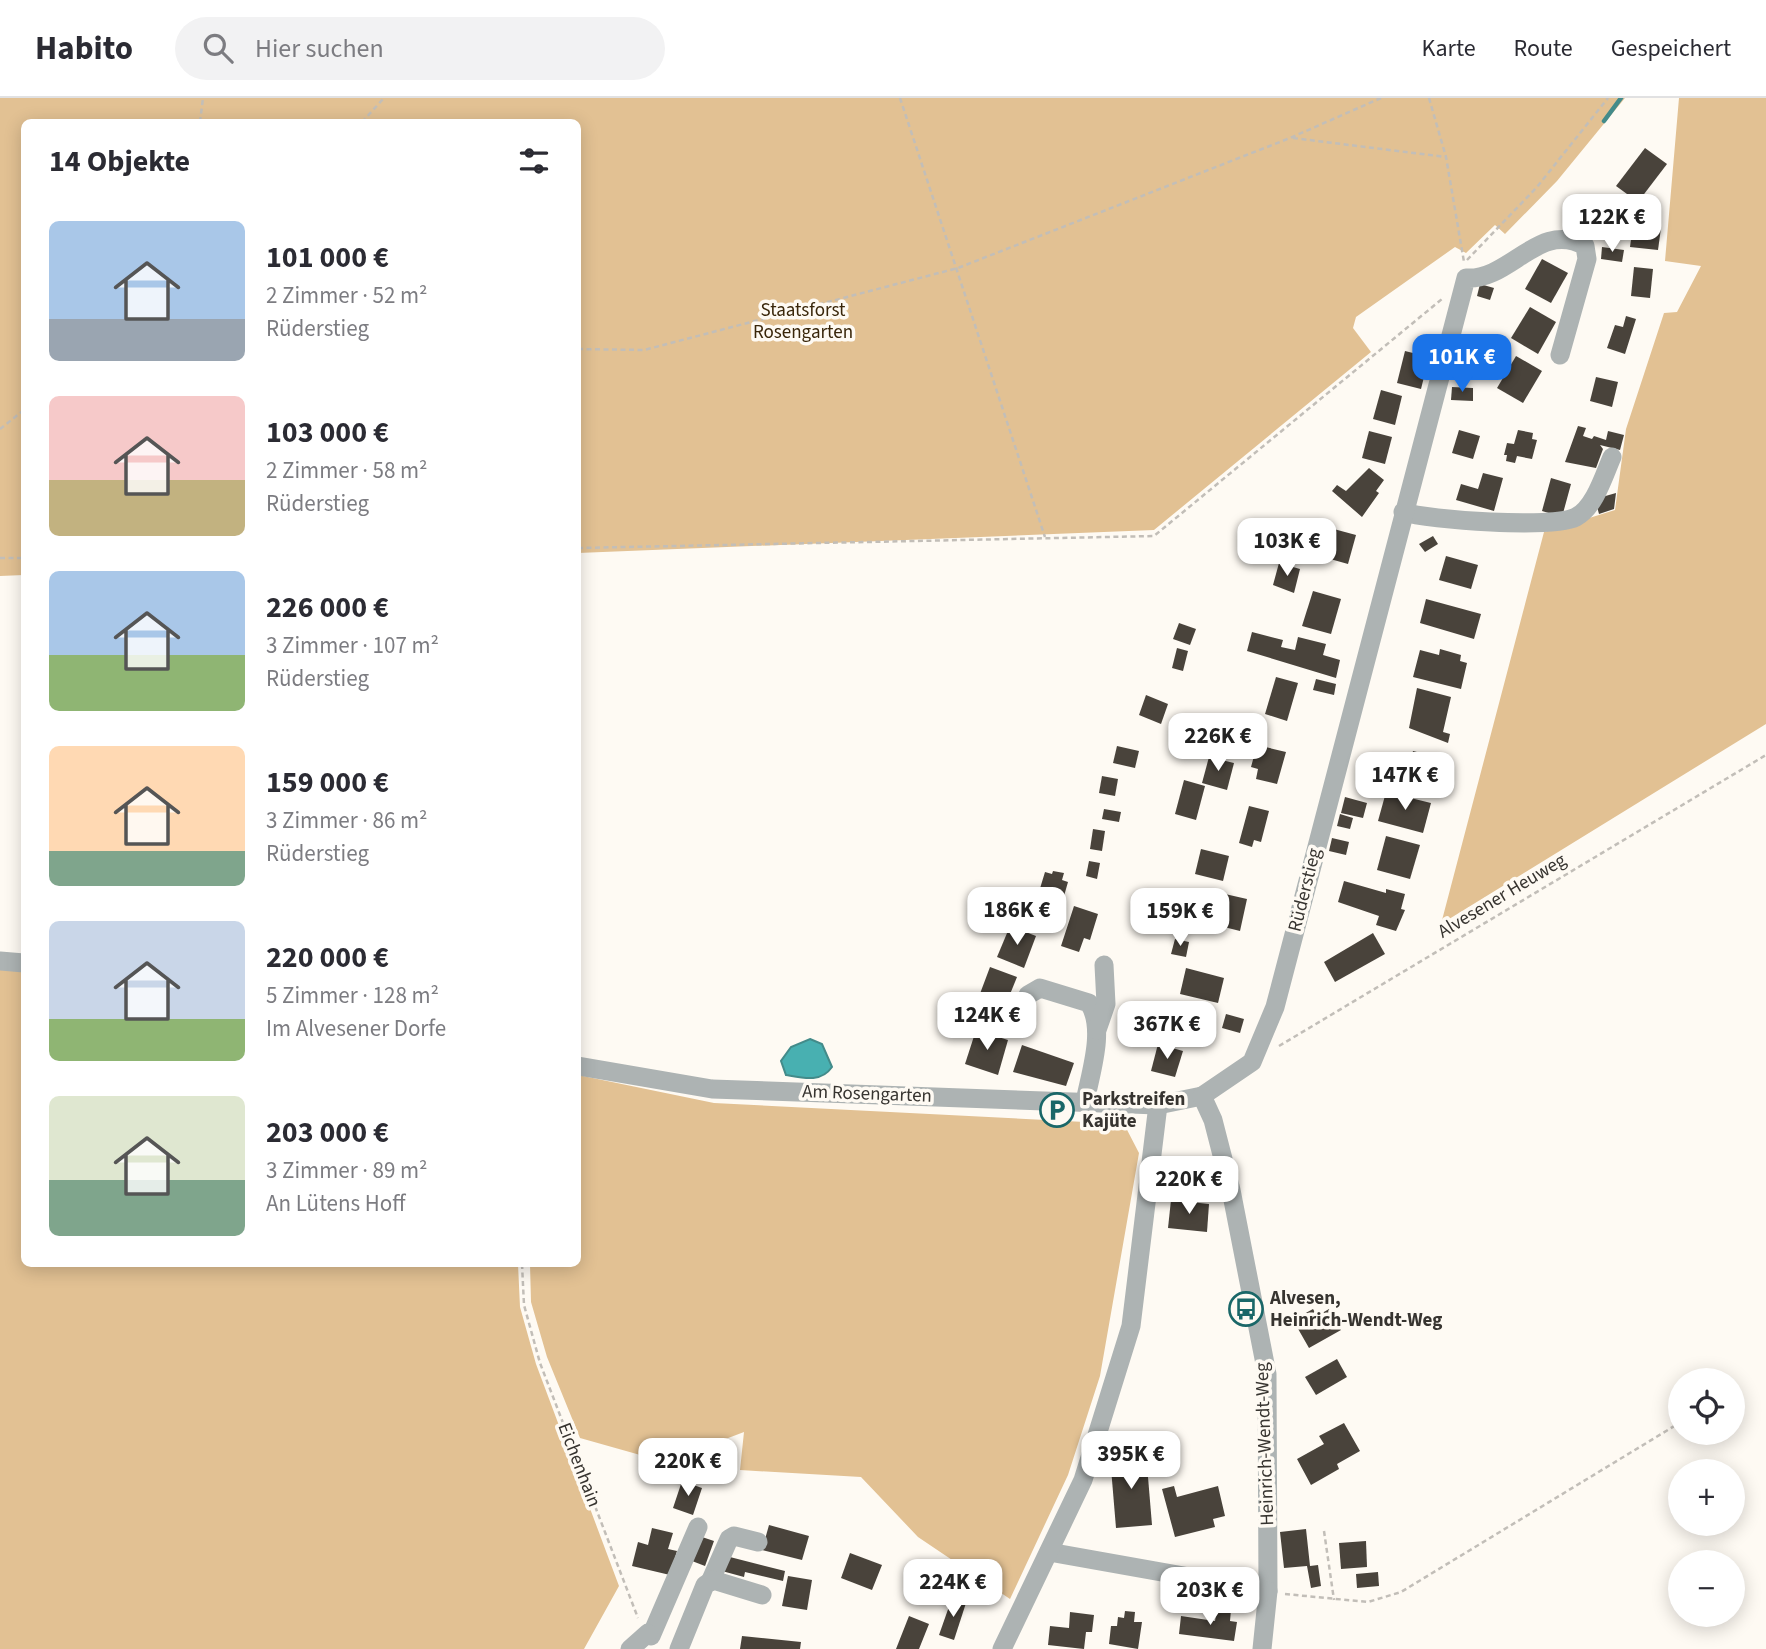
<!DOCTYPE html>
<html lang="de">
<head>
<meta charset="utf-8">
<style>
  body { margin:0; font-family:"Source Sans 3",sans-serif; background:#f2f2f3; color:#2b2b33; height:100vh; display:flex; flex-direction:column; font-size:26px; white-space:nowrap }
  * { box-sizing:border-box; margin:0 }
  p { font-size:23px; color:#7c7c81 }
  .icon { flex:none; width:38px; height:38px; fill:none; stroke:currentColor; stroke-width:2; stroke-linecap:round; stroke-linejoin:round }
  .map { position:relative; flex:1; overflow:hidden }
  .details { position:absolute; left:21px; top:21px; width:560px; height:1148px; display:flex; flex-direction:column; background:#fff; border-radius:10px; box-shadow:0 4px 18px #0003 }
  .details>* { flex:none }
  .fabs { position:absolute; left:1668px; top:1270px; display:grid; gap:14px }
  .fabs a { display:grid; place-items:center; width:77px; height:77px; border-radius:50%; background:#fff; box-shadow:0 4px 18px #0003; font-size:35px }
  .price { position:absolute; translate:-50% -60px; padding:0 16px; border-radius:14px; background:#fff; color:#222; font-size:23px; line-height:46px; filter:drop-shadow(0 2px 4px #0008) }
  .price::after { content:''; position:absolute; left:50%; top:42px; width:21px; height:16px; margin-left:-10px; background:inherit; clip-path:polygon(0 0,100% 0,50% 100%) }
  .price.current { background:#1a73e8; color:#fff }
  ul { padding:0; list-style:none }
  li { display:flex; align-items:center; gap:21px; height:175px; padding:0 28px }
  li span { display:grid; place-items:center; flex:none; width:196px; height:140px; border-radius:10px; color:#555 }
  li>.icon { margin-inline-start:auto }
  span .icon { width:84px; height:84px; fill:#fffc; stroke-width:1 }
  li b { font-size:30px }
  h2 { display:flex; justify-content:space-between; align-items:center; height:84px; padding:0 28px; font-size:30px }
  header { display:flex; align-items:center; gap:42px; box-sizing:border-box; height:98px; padding:0 35px; background:#fff; border-bottom:2px solid #e1e1e2 }
  header strong { font-size:33px }
  nav { display:flex; gap:38px; margin-inline-start:auto; font-size:24px }
  .search { width:490px; height:63px; background:#f2f2f3; display:flex; align-items:center; gap:18px; box-sizing:border-box; padding:0 24px; border-radius:38px; color:#7c7c81; font-size:26px }
  .map>svg:first-child { display:block }
  .green { fill:#e2c193 }
  .water { fill:#48b0b1; stroke:#438b8a; stroke-width:2 }
  .lines { fill:none; stroke-linecap:round; stroke-linejoin:round }
  .stream { stroke:#438b8a; stroke-width:4.5 }
  .building { fill:#49433b }
  .path { stroke:#c2beb8; stroke-width:2.5; stroke-dasharray:5 3.5; stroke-linecap:butt }
  .minor { stroke:#adb3b3; stroke-width:19 }
  .labels { text-anchor:middle; dominant-baseline:central; stroke-width:7; stroke-linejoin:round; paint-order:stroke }
  .park-label { font-size:19px; fill:#39260a; stroke:#fefaf3 }
  .street-label { font-size:19px; fill:#373430; stroke:#fefaf3 }
  .poi-label { font-size:19px; font-weight:bold; fill:#373430; stroke:#fefaf3; text-anchor:start }
</style>
</head>
<body>
<header>
<strong>Habito</strong>
<div class="search"><svg class="icon" aria-label="search" viewBox="0 0 24 24"><circle cx="10" cy="10" r="6"/><path d="M15 15l6 6"/></svg>Hier suchen</div>
<nav><a>Karte</a><a>Route</a><a>Gespeichert</a></nav>
</header>
<div class="map">
<svg width="1766" height="1551" viewBox="0 0 1766 1551">
  <rect width="100%" height="100%" fill="#fefaf3"/>
  <!-- green -->
  <g class="green">
    <path d="M0,0h1625l-68,83 -52,53 -10,-9 -29,28 -11,-6 -99,70 -3,11 18,24 -217,178 -576,23v-431h-554v453l-24,1z"/>
    <path d="M1679,0h87v626l-325,200 103,-392 71,-22 11,-81 38,-116 13,-1 24,-46 -36,-5z"/>
    <path d="M0,871l24,1v294h494l2,43 16,57 83,222 -35,63h-584z"/>
    <path d="M578,977l136,28 410,21 15,29 -39,223 -32,99 -58,124 -92,-62 -57,-60 -121,-7 4,-38 -79,30 -85,-24 -33,-81 -16,-55 -1,-38h48z"/>
  </g>
  <!-- water -->
  <path class="water" d="M810,941l12,5 10,23c-11,16 -29,11 -46,8l-5,-14 10,-14z"/>
  <g class="lines">
    <!-- stream -->
    <path class="stream" d="M1604,23l17,-23"/>
  </g>
  <!-- building -->
  <g class="building">
    <path d="M1645,50l22,16 -29,38 -22,-16z"/>
    <path d="M1633,126l28,4 -3,22 -28,-3z"/>
    <path d="M1602,149l22,3 -2,12 -21,-3z"/>
    <path d="M1542,161l26,14 -17,30 -26,-14z"/>
    <path d="M1634,169l19,2 -3,29 -19,-2z"/>
    <path d="M1480,186l14,4 -4,12 -13,-4z"/>
    <path d="M1530,209l26,15 -18,32 -27,-16z"/>
    <path d="M1626,218l10,3 -11,35 -18,-6 8,-23 8,2z"/>
    <path d="M1405,253l24,6 -8,32 -24,-6z"/>
    <path d="M1516,258l26,15 -19,32 -26,-15z"/>
    <path d="M1596,279l22,5 -6,25 -22,-6z"/>
    <path d="M1452,289l21,1v13l-22,-1z"/>
    <path d="M1381,292l21,6 -7,29 -22,-6z"/>
    <path d="M1578,328l8,2 -3,8 9,3 2,-3 12,4 2,-9 16,4 -4,15 -20,-5 3,4 -7,19 -31,-6z"/>
    <path d="M1459,332l21,6 -7,23 -21,-6z"/>
    <path d="M1518,332l15,3 -1,6 5,1 -5,19 -15,-3 -2,7 -9,-2 1,-6h-3l3,-12 7,1z"/>
    <path d="M1369,333l23,6 -7,27 -23,-6z"/>
    <path d="M1369,370l15,12 -8,11 3,2 -17,24 -30,-26 5,-6 9,6z"/>
    <path d="M1483,375l20,5 -9,33 -38,-11 5,-16 17,5z"/>
    <path d="M1551,380l20,6 -9,33 -20,-6z"/>
    <path d="M1616,395l-2,16 -15,5 -4,-15z"/>
    <path d="M1330,430l26,7 -8,29 -25,-7z"/>
    <path d="M1433,438l5,8 -13,8 -6,-8z"/>
    <path d="M1446,458l32,9 -7,24 -32,-9z"/>
    <path d="M1279,465l21,6 -6,24 -21,-8z"/>
    <path d="M1313,493l28,8 -10,35 -29,-8z"/>
    <path d="M1426,501l55,15 -7,25 -54,-16z"/>
    <path d="M1179,525l17,6 -6,16 -17,-6z"/>
    <path d="M1252,534l31,8 -2,7 14,3 3,-13 28,7 -3,11 17,5 -4,18 -89,-27z"/>
    <path d="M1177,550l11,3 -5,20 -11,-3z"/>
    <path d="M1440,551l21,6 -1,6 7,2 -6,26 -48,-12 7,-27 19,5z"/>
    <path d="M1276,579l22,6 -11,38 -22,-7z"/>
    <path d="M1316,581l20,5 -2,11 -21,-5z"/>
    <path d="M1417,590l34,9 -8,35 7,2 -2,9 -39,-15z"/>
    <path d="M1146,597l22,9 -7,20 -22,-9z"/>
    <path d="M1257,647l29,7 -9,32 -21,-5 2,-10 -7,-2z"/>
    <path d="M1117,648l22,5 -4,17 -22,-5z"/>
    <path d="M1413,653l35,9 -7,23 -34,-9z"/>
    <path d="M1209,659l25,6 -7,27 -25,-7z"/>
    <path d="M1102,678l16,3 -3,17 -16,-3z"/>
    <path d="M1184,682l21,6 -9,34 -21,-6z"/>
    <path d="M1386,694l45,11 -8,30 -45,-12z"/>
    <path d="M1345,699l22,6 -4,15 -22,-5z"/>
    <path d="M1249,708l20,5 -8,31 -7,-2 -2,7 -13,-4z"/>
    <path d="M1104,711l17,3 -2,10 -17,-3z"/>
    <path d="M1340,716l13,4 -3,11 -13,-3z"/>
    <path d="M1093,731l12,2 -3,20 -12,-2z"/>
    <path d="M1386,738l34,9 -10,34 -33,-9z"/>
    <path d="M1332,740l17,4 -3,13 -17,-4z"/>
    <path d="M1201,751l28,7 -6,25 -28,-7z"/>
    <path d="M1089,763l11,2 -3,16 -11,-3z"/>
    <path d="M1053,773l11,2 -2,7 6,2 -6,21 -12,-3 -2,7 -8,-2 3,-9 -5,-1 7,-23 7,2z"/>
    <path d="M1344,783l42,12v-4l19,5 -4,15 4,1 -9,21 -20,-6 3,-9 -41,-14z"/>
    <path d="M1225,796l22,5 -7,32 -32,-8 2,-14 11,3z"/>
    <path d="M1074,808l24,8 -8,26 -6,-2 -5,14 -18,-6z"/>
    <path d="M1010,828l26,10 -12,32 -27,-11z"/>
    <path d="M1373,835l12,21 -50,28 -11,-20z"/>
    <path d="M1175,841l14,3 -3,15 -15,-3z"/>
    <path d="M990,869l27,10 -13,32 -26,-10z"/>
    <path d="M1186,870l38,10 -6,25 -38,-9z"/>
    <path d="M1190,912l22,6 -8,27 -22,-7z"/>
    <path d="M1226,916l18,5 -4,14 -18,-5z"/>
    <path d="M976,932l32,10 -10,35 -33,-11z"/>
    <path d="M1158,946l25,7 -8,26 -24,-6z"/>
    <path d="M1022,947l52,18 -8,23 -53,-14z"/>
    <path d="M1171,1102l38,4 -2,28 -39,-4z"/>
    <path d="M1313,1211l4,7 12,-7 12,21 -32,18 -16,-28z"/>
    <path d="M1337,1261l10,18 -31,18 -11,-18z"/>
    <path d="M1344,1325l16,28 -23,13 2,5 -28,16 -14,-26 27,-15 -5,-8z"/>
    <path d="M1146,1355l6,72 -36,3 -6,-72z"/>
    <path d="M682,1383l20,7 -9,27 -20,-7z"/>
    <path d="M1174,1388l3,11 41,-11 7,30 -12,3 2,8 -40,10 -13,-48z"/>
    <path d="M769,1427l40,11 -7,24 -40,-10z"/>
    <path d="M652,1430l21,5 -5,16 9,2 -7,24 -38,-9 6,-24 10,3z"/>
    <path d="M1306,1431l4,37 8,-1 3,21 -10,2 -4,-22 -23,2 -4,-36z"/>
    <path d="M702,1439l12,4 -9,25 -13,-5z"/>
    <path d="M1366,1443l1,26 -26,2 -2,-26z"/>
    <path d="M850,1455l32,12 -10,25 -31,-12z"/>
    <path d="M726,1458l59,15 -2,10 -38,-9 -1,5 -22,-6z"/>
    <path d="M1378,1474l1,14 -22,2 -1,-14z"/>
    <path d="M788,1478l24,4 -5,30 -25,-4z"/>
    <path d="M952,1500l14,5 -12,37 -15,-5z"/>
    <path d="M1217,1511l14,1 -1,11 7,1 -3,19 -55,-7 2,-18 34,5z"/>
    <path d="M1125,1513l10,1 -1,10h8l-4,27 -29,-5 2,-18h6l1,-9 6,1z"/>
    <path d="M1070,1514l24,3 -2,17h-6l-2,17 -36,-4 2,-19 19,2z"/>
    <path d="M909,1518l20,8 -10,25h-23z"/>
    <path d="M742,1538l59,6 -1,7h-60z"/>
  </g>
  <g class="lines">
    <!-- path -->
    <g class="path">
      <path d="M900,0l145,439"/>
      <path d="M1429,0l17,59 18,105"/>
      <path d="M200,24l3,-24"/>
      <path d="M362,24l22,-24"/>
      <path d="M1293,40l153,19"/>
      <path d="M1467,162l70,-73 71,-89"/>
      <path d="M578,251l66,1 314,-82 332,-130 91,-40"/>
      <path d="M0,331l24,-19"/>
      <path d="M578,450l576,-12 288,-237"/>
      <path d="M0,460h24"/>
      <path d="M1279,948l487,-291"/>
      <path d="M522,1166l2,41 16,58 98,255"/>
      <path d="M1324,1433l10,69"/>
      <path d="M1285,1496l83,8 33,-10 275,-167"/>
    </g>
    <!-- minor -->
    <g class="minor">
      <path d="M1403,414c26,8 150,17 173,5 19,-10 28,-42 36,-60"/>
      <path d="M0,863l24,2"/>
      <path d="M1023,911l5,-14 12,-7 49,15c17,26 1,71 -4,99"/>
      <path d="M1097,932l9,-26 -2,-39"/>
      <path d="M578,968l134,23 446,16 44,-9 50,-34 23,-55 191,-729c44,3 73,-58 119,-32l2,13 -27,96"/>
      <path d="M1202,998l11,24 18,70 36,184 1,217 -6,58"/>
      <path d="M1049,1454l219,39"/>
      <path d="M710,1484l19,-43 5,-3 24,6"/>
      <path d="M651,1538l47,-109"/>
      <path d="M630,1551l18,-16"/>
      <path d="M679,1551l26,-64 8,-5 49,15"/>
      <path d="M1002,1551l81,-169 48,-154 27,-221"/>
    </g>
  </g>
  <!-- icons -->
  <defs>
    <g id="parking-ring" transform="scale(1.75)"><circle r="9.5" fill="#fefaf3" stroke="#1a6768" stroke-width="1.5"/><path d="M-3.5-5.5H1a3.5 3.5 0 0 1 0 7H-1V5.5H-3.5ZM-1-3.4V-.6H.8a1.4 1.4 0 0 0 0-2.8Z" fill="#1a6768"/></g>
    <g id="bus-ring" transform="scale(1.75)"><circle r="9.5" fill="#fefaf3" stroke="#1a6768" stroke-width="1.5"/><path d="M-5-6H5V4H4V6H2V4H-2V6H-4V4H-5ZM-3.5-4V0h7V-4ZM-3.5 1.2v1.5H-2V1.2ZM2 1.2v1.5H3.5V1.2Z" fill="#1a6768"/></g>
  </defs>
  <g fill-rule="evenodd">
    <use href="#parking-ring" x="1057" y="1012"/>
    <use href="#bus-ring" x="1246" y="1211"/>
  </g>
  <g class="labels">
    <!-- park labels -->
    <g class="park-label">
      <text x="803" y="212">Staatsforst<tspan x="803" dy="22">Rosengarten</tspan></text>
    </g>
    <!-- street labels -->
    <g class="street-label">
      <text transform="translate(1305 792) rotate(-76)">Rüderstieg</text>
      <text transform="translate(1502 798) rotate(-31)">Alvesener Heuweg</text>
      <text transform="translate(867 996) rotate(2)">Am Rosengarten</text>
      <text transform="translate(1265 1346) rotate(-92)">Heinrich-Wendt-Weg</text>
      <text transform="translate(579 1367) rotate(69)">Eichenhain</text>
    </g>
    <!-- poi labels -->
    <g class="poi-label">
      <text x="1082" y="1001">Parkstreifen<tspan x="1082" dy="22">Kajüte</tspan></text>
      <text x="1270" y="1200">Alvesen,<tspan x="1270" dy="22">Heinrich-Wendt-Weg</tspan></text>
    </g>
  </g>
</svg>
<div class="fabs">
<a><svg class="icon" aria-label="locate" viewBox="0 0 24 24"><circle cx="12" cy="12" r="6"/><path d="M12 2v4M12 18v4M2 12h4M18 12h4"/></svg></a>
<a>+</a>
<a>−</a>
</div>
<b class="price" style="left:1612px;top:156px">122K €</b>
<b class="price current" style="left:1462px;top:296px">101K €</b>
<b class="price" style="left:1287px;top:480px">103K €</b>
<b class="price" style="left:1218px;top:675px">226K €</b>
<b class="price" style="left:1405px;top:714px">147K €</b>
<b class="price" style="left:1017px;top:849px">186K €</b>
<b class="price" style="left:1180px;top:850px">159K €</b>
<b class="price" style="left:987px;top:954px">124K €</b>
<b class="price" style="left:1167px;top:963px">367K €</b>
<b class="price" style="left:1189px;top:1118px">220K €</b>
<b class="price" style="left:1131px;top:1393px">395K €</b>
<b class="price" style="left:688px;top:1400px">220K €</b>
<b class="price" style="left:953px;top:1521px">224K €</b>
<b class="price" style="left:1210px;top:1529px">203K €</b>
<section class="details">
<h2>14 Objekte<svg class="icon" aria-label="filters" viewBox="0 0 24 24"><path d="M4 7h16M4 17h16"/><circle cx="9" cy="7" r="2"/><circle cx="15" cy="17" r="2"/></svg></h2>
<ul>
<li><span style="background:linear-gradient(#a9c7e8 70%,#9aa5b1 0)"><svg class="icon" aria-label="home" viewBox="0 0 24 24"><path d="M3 11l9-7 9 7M6 9v11h12V9"/></svg></span><div><b>101 000 €</b><p>2 Zimmer · 52 m²</p><p>Rüderstieg</p></div></li>
<li><span style="background:linear-gradient(#f6c9c9 60%,#c2b280 0)"><svg class="icon" aria-label="home" viewBox="0 0 24 24"><path d="M3 11l9-7 9 7M6 9v11h12V9"/></svg></span><div><b>103 000 €</b><p>2 Zimmer · 58 m²</p><p>Rüderstieg</p></div></li>
<li><span style="background:linear-gradient(#a9c7e8 60%,#8fb573 0)"><svg class="icon" aria-label="home" viewBox="0 0 24 24"><path d="M3 11l9-7 9 7M6 9v11h12V9"/></svg></span><div><b>226 000 €</b><p>3 Zimmer · 107 m²</p><p>Rüderstieg</p></div></li>
<li><span style="background:linear-gradient(#ffd9b3 75%,#7fa58c 0)"><svg class="icon" aria-label="home" viewBox="0 0 24 24"><path d="M3 11l9-7 9 7M6 9v11h12V9"/></svg></span><div><b>159 000 €</b><p>3 Zimmer · 86 m²</p><p>Rüderstieg</p></div></li>
<li><span style="background:linear-gradient(#c9d6e8 70%,#8fb573 0)"><svg class="icon" aria-label="home" viewBox="0 0 24 24"><path d="M3 11l9-7 9 7M6 9v11h12V9"/></svg></span><div><b>220 000 €</b><p>5 Zimmer · 128 m²</p><p>Im Alvesener Dorfe</p></div></li>
<li><span style="background:linear-gradient(#dfe7d0 60%,#7fa58c 0)"><svg class="icon" aria-label="home" viewBox="0 0 24 24"><path d="M3 11l9-7 9 7M6 9v11h12V9"/></svg></span><div><b>203 000 €</b><p>3 Zimmer · 89 m²</p><p>An Lütens Hoff</p></div></li>
</ul>
</section>
</div>
</body>
</html>
